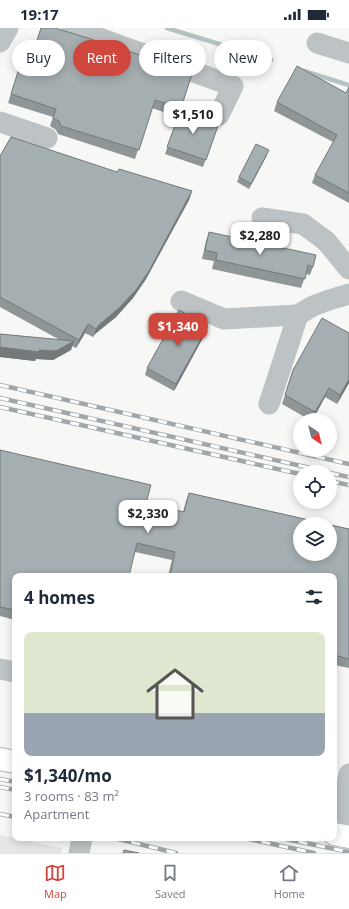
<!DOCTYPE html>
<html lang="en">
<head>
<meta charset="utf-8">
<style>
  body { margin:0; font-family:"Open Sans",sans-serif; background:#f6f6f7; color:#1f2937; height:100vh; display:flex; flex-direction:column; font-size:15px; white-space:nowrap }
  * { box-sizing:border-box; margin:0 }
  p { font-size:13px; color:#747a83 }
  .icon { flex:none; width:22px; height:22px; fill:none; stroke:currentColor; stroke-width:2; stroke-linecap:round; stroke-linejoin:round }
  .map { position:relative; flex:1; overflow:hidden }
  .side { position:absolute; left:12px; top:545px; width:325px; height:268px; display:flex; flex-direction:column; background:#fff; border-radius:8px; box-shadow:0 2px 10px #0003 }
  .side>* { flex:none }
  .guide { position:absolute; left:12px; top:12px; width:325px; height:36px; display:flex; gap:8px }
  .needle { width:26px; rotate:145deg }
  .tools { position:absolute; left:293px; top:385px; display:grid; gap:8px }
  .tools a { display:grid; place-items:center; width:44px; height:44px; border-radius:50%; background:#fff; box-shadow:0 2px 10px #0003; font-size:20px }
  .price { position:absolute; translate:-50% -34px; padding:0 9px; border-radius:8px; background:#fff; color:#222; font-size:13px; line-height:26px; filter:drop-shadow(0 1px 2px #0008) }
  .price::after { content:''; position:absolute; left:50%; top:24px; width:12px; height:9px; margin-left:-6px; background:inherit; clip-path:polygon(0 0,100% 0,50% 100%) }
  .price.current { background:#cf473d; color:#fff }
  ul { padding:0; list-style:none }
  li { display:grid; align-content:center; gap:8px; height:212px; padding:0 12px }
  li+li { border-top:1px solid #e0e1e3 }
  li span { display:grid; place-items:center; height:124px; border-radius:8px; color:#555 }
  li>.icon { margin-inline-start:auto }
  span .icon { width:72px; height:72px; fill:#fffc; stroke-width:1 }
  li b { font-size:17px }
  h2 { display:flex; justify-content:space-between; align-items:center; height:48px; padding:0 12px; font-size:17px }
  .pill { padding:0 14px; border-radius:18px; background:#fff; box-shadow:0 2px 10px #0003; font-size:14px; line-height:36px }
  .pill.current { background:#cf473d; color:#fff }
  .status { display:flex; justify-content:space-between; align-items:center; height:28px; padding:0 20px; background:#fff; direction:ltr }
  .status svg { height:11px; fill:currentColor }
  .menu { display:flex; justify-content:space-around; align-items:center; height:56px; border-top:1px solid #e0e1e3; background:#fff; font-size:11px; color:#747a83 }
  .menu a { display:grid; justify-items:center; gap:2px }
  .menu .current { color:#cf473d }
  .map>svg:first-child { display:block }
  .built { fill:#e5e7e5 }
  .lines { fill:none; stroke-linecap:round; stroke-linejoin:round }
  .stream { stroke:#b5c2c3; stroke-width:4.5 }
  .major-casing { stroke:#b1b6b8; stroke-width:24 }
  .minor { stroke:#bdc2c4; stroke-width:21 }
  .major { stroke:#fff; stroke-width:22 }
  .rail-casing { stroke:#9fa7aa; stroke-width:4.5 }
  .rail { stroke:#fff; stroke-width:3; stroke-dasharray:9; stroke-linecap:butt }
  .wall { fill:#8e9698 }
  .shaded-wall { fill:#747a7c }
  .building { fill:#a5aeb1; stroke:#747a7c }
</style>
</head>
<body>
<div class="status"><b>19:17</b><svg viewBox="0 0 49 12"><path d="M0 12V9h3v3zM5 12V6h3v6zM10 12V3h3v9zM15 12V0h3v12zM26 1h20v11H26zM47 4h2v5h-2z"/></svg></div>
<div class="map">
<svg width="349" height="825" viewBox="0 0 349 825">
  <rect width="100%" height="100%" fill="#f7f7f5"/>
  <!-- built -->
  <path class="built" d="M0,807l62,13 -1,5h-61z"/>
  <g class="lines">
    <!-- stream -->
    <g class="stream">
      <path d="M167,0l104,32"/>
      <path d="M304,43l45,14"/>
    </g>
    <!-- major casing -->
    <g class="major-casing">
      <g id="major">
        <path d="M0,731l15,3"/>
        <path d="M334,806l15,3"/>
      </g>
    </g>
    <!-- minor -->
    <g class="minor">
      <path d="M71,0l162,58 -14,29"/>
      <path d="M0,14l8,-14"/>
      <path d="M317,15l32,10"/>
      <path d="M0,94l47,16"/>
      <path d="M262,190l41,6 23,17 23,28"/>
      <path d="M181,273l43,18 74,-4"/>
      <path d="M269,376l29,-89 15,-9 16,-6 20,-6"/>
      <path d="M0,641l15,3"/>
      <path d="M336,806l13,-60"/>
      <path d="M79,825l3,-15"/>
    </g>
    <!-- major -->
    <use href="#major" class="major"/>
    <!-- rail casing -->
    <g class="rail-casing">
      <g id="rail">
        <path d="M0,357l349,79"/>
        <path d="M0,370l328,74"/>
        <path d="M0,379l300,67"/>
        <path d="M330,445l19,4"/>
        <path d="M330,453l19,4"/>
        <path d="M0,751l15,3"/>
        <path d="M0,759l15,3"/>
        <path d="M0,786l15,3"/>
        <path d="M114,810l62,15"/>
        <path d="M244,810l70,15"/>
        <path d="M281,810l68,14"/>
      </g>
    </g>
    <!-- rail -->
    <use href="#rail" class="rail"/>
  </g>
  <!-- wall -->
  <g class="wall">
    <path d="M41,0l151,46 -11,35 38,14 -16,44 -38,-13 13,-37 -26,-9 -17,51 -77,-25 -2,-4 -6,-4 3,-9 -45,-14 13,-41 8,3z"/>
    <path d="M349,59v116l-37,-20 3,-8 18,-33 -59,-31 3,-9 69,-9z"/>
    <path d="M267,127l-18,34 -12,-7 2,-5z"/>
    <path d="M0,128l117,16 75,19 -3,9 -43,79 -13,19 -17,19 -21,17 -2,3 -8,-4 -9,15 -4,-2 -1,4 -18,10 -17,-1 -1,2 -35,-4v-23l60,6 -60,-33z"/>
    <path d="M209,204l104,35 -3,8 -4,-1 -5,14 -89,-19 2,-8 -12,-2 4,-18z"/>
    <path d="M208,298l-3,8 -31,57 -29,-16 2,-7z"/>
    <path d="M349,305v50l-12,21 -12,-7 -12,23h-3l-28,-16 11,-34z"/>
    <path d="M0,422l146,53 37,9 3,-11 3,-8 160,36v139l-15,-3v-89h-166l4,-16 -37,-8 -120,24v44l-15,-4z"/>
  </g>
  <!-- shaded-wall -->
  <g class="shaded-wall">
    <path d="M269,122l-2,5 -18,34 2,-5z"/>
    <path d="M192,163l-3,9 -43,79 -13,19 -17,19 -21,17 -2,3 3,-8z"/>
    <path d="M88,296l-3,9 -9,15 3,-8z"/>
    <path d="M208,298l-3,8 -31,57 2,-7z"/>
    <path d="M74,313l-3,9 -18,10 -17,-1 3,-9z"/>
    <path d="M0,319l39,5 -4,9 -35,-4z"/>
    <path d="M349,351v4l-12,21 3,-9z"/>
    <path d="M329,360l-4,9 -13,23 3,-8z"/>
  </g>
  <!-- building -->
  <g class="building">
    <path d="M41,0h14l65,20 72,26 -11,34 -26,-8 -16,50 -78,-24 -2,-5 -6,-3 3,-9 -45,-15 10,-32 8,3z"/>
    <path d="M297,38l49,27 3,-6v106l-34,-18 22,-40 -60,-33z"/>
    <path d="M181,81l38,14 -13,37 -39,-13z"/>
    <path d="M11,109l106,35 2,-3 73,22 -43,80 -13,19 -17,18 -20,17 -3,4 -8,-5 -9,16 -79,-43v-141z"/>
    <path d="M256,116l13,6 -18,34 -12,-7z"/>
    <path d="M209,204l107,23 -3,12 -5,-2 -3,14 -89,-19 1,-7 -12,-3z"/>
    <path d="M179,282l29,16 -32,58 -29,-16z"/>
    <path d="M322,290l27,15v46l-9,16 -11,-7 -14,24 -30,-17 8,-25z"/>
    <path d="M0,306l74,7 -18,10 -17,-1v2l-39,-5z"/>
    <path d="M0,422l151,35 -5,18 38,9 5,-19 138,31h-27v30h30v-29l19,4v130l-15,-4v-79h-164l5,-24 -38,-9 -8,33h-114v34l-15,-3z"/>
    <path d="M124,822l15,3h-16z"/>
  </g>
</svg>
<div class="tools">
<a><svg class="needle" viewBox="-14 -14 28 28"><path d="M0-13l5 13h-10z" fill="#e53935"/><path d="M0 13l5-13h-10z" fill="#747a83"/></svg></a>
<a><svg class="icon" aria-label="locate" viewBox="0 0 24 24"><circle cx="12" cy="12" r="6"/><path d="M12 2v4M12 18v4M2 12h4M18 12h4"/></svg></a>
<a><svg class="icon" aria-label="layers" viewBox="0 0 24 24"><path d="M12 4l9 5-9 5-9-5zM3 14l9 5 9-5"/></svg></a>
</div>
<b class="price" style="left:193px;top:107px">$1,510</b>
<b class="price" style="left:260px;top:228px">$2,280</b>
<b class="price current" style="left:178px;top:319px">$1,340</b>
<b class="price" style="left:148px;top:506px">$2,330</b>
<div class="guide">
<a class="pill">Buy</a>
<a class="pill current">Rent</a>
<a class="pill">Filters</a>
<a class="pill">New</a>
</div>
<section class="side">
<h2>4 homes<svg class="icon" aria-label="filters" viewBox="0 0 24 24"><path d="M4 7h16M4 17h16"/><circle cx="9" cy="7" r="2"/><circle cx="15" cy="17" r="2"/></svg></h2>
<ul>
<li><span style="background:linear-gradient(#dfe7d0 65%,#9aa5b1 0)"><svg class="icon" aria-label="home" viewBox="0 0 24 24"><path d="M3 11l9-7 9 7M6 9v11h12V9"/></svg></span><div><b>$1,340/mo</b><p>3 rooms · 83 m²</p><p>Apartment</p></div></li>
</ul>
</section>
</div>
<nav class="menu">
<a class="current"><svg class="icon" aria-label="map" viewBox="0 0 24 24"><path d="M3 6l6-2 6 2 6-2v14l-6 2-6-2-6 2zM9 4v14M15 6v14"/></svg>Map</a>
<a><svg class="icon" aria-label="saved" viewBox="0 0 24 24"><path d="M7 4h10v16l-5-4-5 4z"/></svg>Saved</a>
<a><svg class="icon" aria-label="home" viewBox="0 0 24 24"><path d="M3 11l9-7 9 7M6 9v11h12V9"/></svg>Home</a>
</nav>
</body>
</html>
